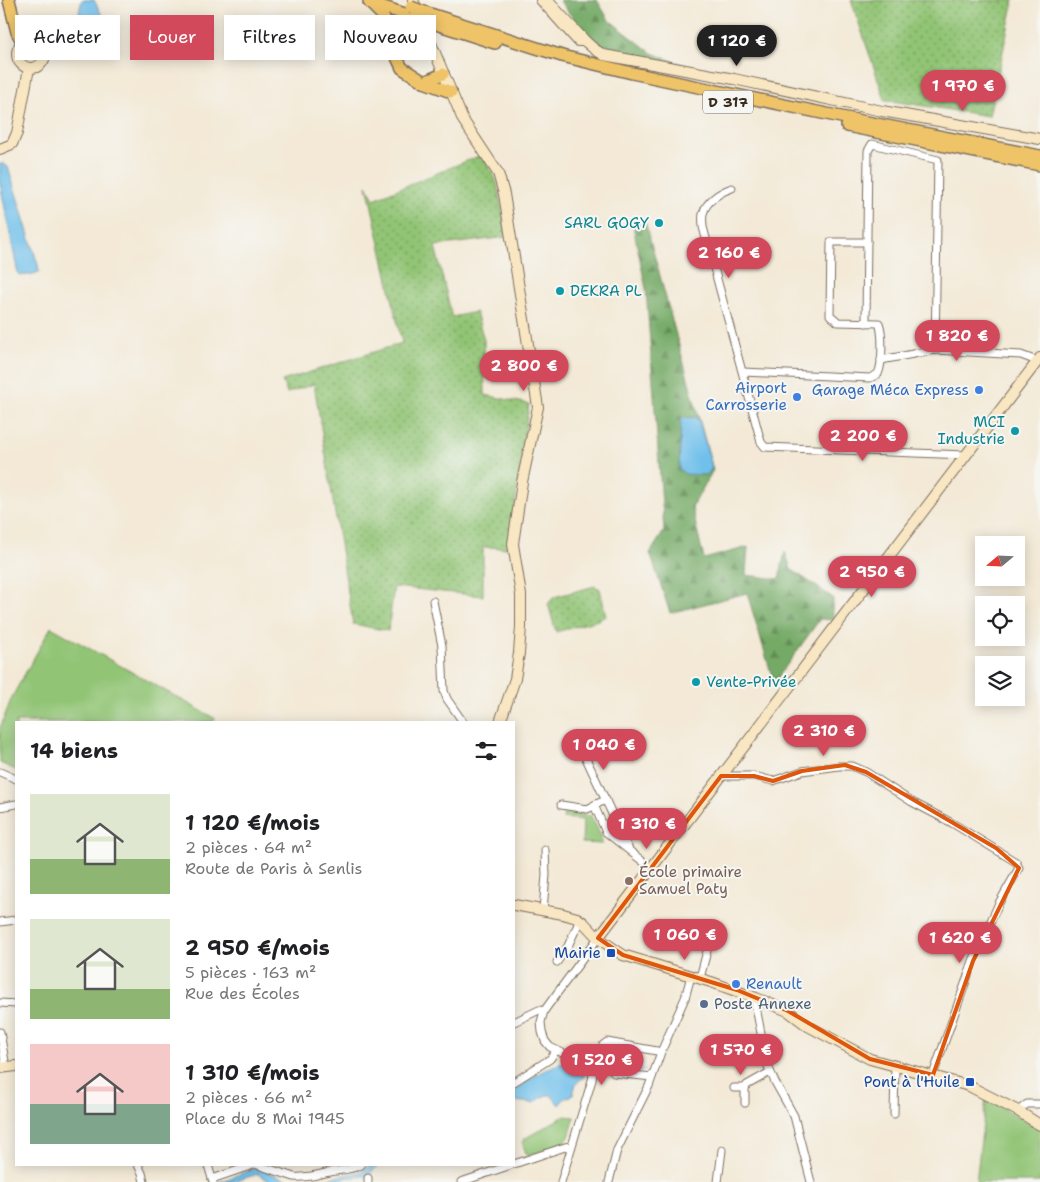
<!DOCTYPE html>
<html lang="fr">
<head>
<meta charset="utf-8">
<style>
  body { margin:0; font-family:"Shantell Sans",sans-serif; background:#f2f2f2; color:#202124; height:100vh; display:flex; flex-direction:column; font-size:19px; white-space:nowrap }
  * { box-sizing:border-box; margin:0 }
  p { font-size:16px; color:#757577 }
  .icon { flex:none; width:28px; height:28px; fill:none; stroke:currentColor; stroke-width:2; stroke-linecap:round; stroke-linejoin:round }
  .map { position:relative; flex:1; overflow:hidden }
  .side { position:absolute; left:15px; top:721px; width:500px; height:445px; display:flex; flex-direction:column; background:#fff; border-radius:0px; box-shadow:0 2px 12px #0003 }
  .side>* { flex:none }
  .top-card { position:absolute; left:15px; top:15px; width:500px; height:45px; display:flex; gap:10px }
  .needle { width:32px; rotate:251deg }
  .tools { position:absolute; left:975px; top:536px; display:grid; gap:10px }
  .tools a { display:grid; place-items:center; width:50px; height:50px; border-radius:0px; background:#fff; box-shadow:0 2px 12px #0003; font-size:25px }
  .price { position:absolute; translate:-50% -42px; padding:0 11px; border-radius:18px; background:#d1495b; color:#fff; font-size:16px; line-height:32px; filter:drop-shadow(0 1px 2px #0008) }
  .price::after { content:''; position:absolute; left:50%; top:30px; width:15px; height:11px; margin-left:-8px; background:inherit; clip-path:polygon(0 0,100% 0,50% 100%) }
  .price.active { background:#222; color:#fff }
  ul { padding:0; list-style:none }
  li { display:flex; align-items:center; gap:15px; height:125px; padding:0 15px }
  li span { display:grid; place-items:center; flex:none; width:140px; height:100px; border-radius:0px; color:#555 }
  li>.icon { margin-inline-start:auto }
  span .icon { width:60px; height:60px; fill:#fffc; stroke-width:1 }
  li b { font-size:21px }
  h2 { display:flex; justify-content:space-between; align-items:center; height:60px; padding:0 15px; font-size:21px }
  .chip { padding:0 18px; border-radius:0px; background:#fff; box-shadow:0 2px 12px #0003; font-size:18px; line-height:45px }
  .chip.active { background:#d1495b; color:#fff }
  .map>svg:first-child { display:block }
  .grass { fill:url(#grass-dots); stroke:#667749 }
  .forest { fill:url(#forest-firs); stroke:#586a42 }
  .green { fill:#91c474; stroke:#667749 }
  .water { fill:#70c0eb; stroke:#567584 }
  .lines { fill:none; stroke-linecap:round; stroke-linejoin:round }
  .stream { stroke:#70c0eb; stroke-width:2 }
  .street-casing { stroke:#7b6d5e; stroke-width:9 }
  .secondary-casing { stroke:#7b6d5e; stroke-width:12 }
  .primary-casing { stroke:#7b6d5e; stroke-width:14 }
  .street { stroke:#fff; stroke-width:7 }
  .secondary { stroke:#f9e7c3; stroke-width:10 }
  .primary { stroke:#efc469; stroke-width:11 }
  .primary-bridge-casing { stroke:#7b6d5e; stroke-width:14; stroke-linecap:butt }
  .primary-bridge { stroke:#efc469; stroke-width:11 }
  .marked { fill:none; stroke:#df570d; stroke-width:4; stroke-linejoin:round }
  .culture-dot { fill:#0f9aa8; stroke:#f6f6f2; stroke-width:2 }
  .shop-dot { fill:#3f7fe0; stroke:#f6f6f2; stroke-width:2 }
  .education-dot { fill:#8d6e63; stroke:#f6f6f2; stroke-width:2 }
  .transit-dot { fill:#1a4fb4; stroke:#f6f6f2; stroke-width:2 }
  .service-dot { fill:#5c6f8a; stroke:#f6f6f2; stroke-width:2 }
  .labels { text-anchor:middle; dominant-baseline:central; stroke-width:4; stroke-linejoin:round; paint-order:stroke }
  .shield { fill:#f6f6f2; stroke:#73675e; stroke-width:1 }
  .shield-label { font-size:14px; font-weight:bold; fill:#3b2a1e }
  .culture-label { font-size:15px; fill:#0d838f; stroke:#f6f6f2; text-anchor:end }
  .shop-label { font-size:15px; fill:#366cbe; stroke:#f6f6f2; text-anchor:end }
  .education-label { font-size:15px; fill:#785e54; stroke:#f6f6f2; text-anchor:start }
  .transit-label { font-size:15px; fill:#164399; stroke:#f6f6f2; text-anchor:end }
  .service-label { font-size:15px; fill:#4e5e75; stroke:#f6f6f2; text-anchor:start }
</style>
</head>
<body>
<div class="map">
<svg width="1040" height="1182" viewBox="0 0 1040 1182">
  <defs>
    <pattern id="grass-dots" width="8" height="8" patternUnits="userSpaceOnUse" patternTransform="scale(1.25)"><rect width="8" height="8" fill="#91c474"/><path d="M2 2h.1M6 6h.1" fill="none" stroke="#789f5f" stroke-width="1.8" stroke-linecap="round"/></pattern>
    <pattern id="forest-firs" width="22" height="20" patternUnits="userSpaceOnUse" patternTransform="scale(1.25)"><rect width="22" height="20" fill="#74aa66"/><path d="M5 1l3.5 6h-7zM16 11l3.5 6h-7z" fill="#608b53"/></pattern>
  </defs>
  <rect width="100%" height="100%" fill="#f6f6f2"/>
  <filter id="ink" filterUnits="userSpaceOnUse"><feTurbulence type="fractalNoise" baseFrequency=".02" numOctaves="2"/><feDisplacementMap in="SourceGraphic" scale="10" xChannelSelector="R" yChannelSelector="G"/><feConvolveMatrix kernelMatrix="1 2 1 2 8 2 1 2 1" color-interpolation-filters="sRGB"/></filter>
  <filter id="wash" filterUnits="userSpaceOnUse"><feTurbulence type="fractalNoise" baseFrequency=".0096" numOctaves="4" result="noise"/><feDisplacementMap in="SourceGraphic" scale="20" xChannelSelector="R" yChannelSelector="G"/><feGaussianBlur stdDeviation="1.12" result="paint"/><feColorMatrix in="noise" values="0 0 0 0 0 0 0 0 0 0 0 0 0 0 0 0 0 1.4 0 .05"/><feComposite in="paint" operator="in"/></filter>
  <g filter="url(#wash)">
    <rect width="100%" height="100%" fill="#f3e9d6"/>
    <!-- grass -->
    <g class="grass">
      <path d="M851,0h163l-25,116 -104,-16z"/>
      <path d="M481,155l12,18 4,10 10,54 -72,9 17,71 24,-5 8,28 1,55 44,9 -20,144 -26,-1v49l-89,-9 -6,44 -35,-7 -39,-240 -27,9 -5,-12 120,-38 -35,-158 7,14z"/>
      <path d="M595,586l5,3 6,27 -8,4 -42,12 -8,-28 6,-7z"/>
    </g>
    <!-- forest -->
    <g class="forest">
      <path d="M559,0h38l12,20 43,33 32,12 -80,-15 -25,-24z"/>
      <path d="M645,221l68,249 -21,38 12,51 44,-12 -2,28 33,4 6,-27 6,17 42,29v22l-13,-1 -46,64 -27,-90 -77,20 -20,-60 14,-22 -18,-242 -13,-63z"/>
    </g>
    <!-- green -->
    <g class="green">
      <path d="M51,627l165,92 -3,3h-197v48l-16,-7v-35l12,-31z"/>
      <path d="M564,812l27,4 10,20 1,8 -20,-1 1,-23 -20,-2z"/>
      <path d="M986,1098l54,31v53h-64z"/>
      <path d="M564,1116l11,1 -6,20 -4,5 -38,14 -5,-14 2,-3z"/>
    </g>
    <!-- water -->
    <g class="water">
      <path d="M82,0h12c5,10 13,22 14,33 1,17 -37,29 -30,-14 1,-6 2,-13 4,-19z"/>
      <path d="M0,164h4l4,3 30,98 1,7c-5,2 -15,5 -21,2l-18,-91z"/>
      <path d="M695,417l4,3 13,46 -1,4 -5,5 -21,-1 -6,-5 2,-50z"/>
      <path d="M564,1063l14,4 5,4 1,6 -8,6 -3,12 -8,3 -6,7 -8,-10h-5l-13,8 -19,-2v-11c13,-9 35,-25 50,-27z"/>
      <path d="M369,1165h10l-12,11 -22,2 -8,4h-21c8,-2 16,-5 24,-6 11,-3 21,-1 29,-11z"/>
      <path d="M256,1168l37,14h-23l-12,-8 -27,8h-12z"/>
    </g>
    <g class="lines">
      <!-- stream -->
      <path class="stream" d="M598,1072l29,-3 18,1"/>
    </g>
  </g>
  <g filter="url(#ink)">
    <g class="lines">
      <!-- street casing -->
      <g class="street-casing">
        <g id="street">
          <path d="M732,188c-12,4 -26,13 -29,26 -1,4 0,9 0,13l58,215 4,5 200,8"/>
          <path d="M866,323l2,-172 4,-7 66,16 -3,190"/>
          <path d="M881,360l54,-10 86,5 16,6 2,-3"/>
          <path d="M743,372l127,6 8,-4c5,-11 5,-41 1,-51l-41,-1 -8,-7 1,-73h36"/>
          <path d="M433,601l9,45 2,45 3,8 16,23"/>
          <path d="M583,752l46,98"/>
          <path d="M0,772l16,7"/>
          <path d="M721,776h33l19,5 29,-10 37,-5h13l14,6 46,30 40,21 64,39 3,6 -20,35 -26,58 -40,114"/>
          <path d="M606,800l-12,5 12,27 45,36"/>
          <path d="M561,805l26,4 7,-3"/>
          <path d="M0,807l16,-3"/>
          <path d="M543,910l3,-35 -1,-25"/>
          <path d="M0,922l16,-2"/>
          <path d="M557,962l11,-16 12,-26"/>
          <path d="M700,978l7,-27"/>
          <path d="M754,997l13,67 8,18 19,34 17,66"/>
          <path d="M0,1003l16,1"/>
          <path d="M514,1022l25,-12 5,1"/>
          <path d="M0,1032l6,35"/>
          <path d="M594,1068l5,-4 4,-19 4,-3 50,9"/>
          <path d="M614,1073l38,4"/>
          <path d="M514,1082l36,-23 6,-8"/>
          <path d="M734,1088h11"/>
          <path d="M745,1103v-15l2,-3 23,-13"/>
          <path d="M1018,1111l9,-7h13"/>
          <path d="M894,1114l1,-48"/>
          <path d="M514,1164l51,-17 6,-1"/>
          <path d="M138,1165l4,8 2,9"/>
          <path d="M208,1165l5,17"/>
          <path d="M258,1165l36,12c13,1 24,-2 36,-5 10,-2 21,-2 31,-7"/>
          <path d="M368,1178v4"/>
          <path d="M212,1179l41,-14"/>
          <path d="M461,1182l50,-17"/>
          <path d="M561,1182l31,-102 2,-12 -44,-21 -5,-6 -3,-9 -1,-10 3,-11 8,-11 46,-62"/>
          <path d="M609,1182l8,-32 32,-64 12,-34 24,-54 6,-22"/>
          <path d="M718,1182l4,-32"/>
        </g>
      </g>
      <!-- secondary casing -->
      <g class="secondary-casing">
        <g id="secondary">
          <path d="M413,0l50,120 35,53 6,21 34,213 -16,75 -9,62 8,51v32l-2,26 -4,26 -15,43"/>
          <path d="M541,0l37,41h3l3,-1 -37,-40"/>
          <path d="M584,40l10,9 10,6 130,24 148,32 158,28"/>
          <circle cx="31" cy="54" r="14"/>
          <path d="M0,149l12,-5 5,-11 12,-65"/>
          <path d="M514,905l49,9 14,4 7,5 14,15 25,17 88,27 45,16 32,13 20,15 62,33 99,27 49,25 22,14"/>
          <path d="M598,938l442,-580"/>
          <path d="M0,1068l16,-2"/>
        </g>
      </g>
      <!-- primary casing -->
      <g class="primary-casing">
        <g id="primary">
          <path d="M9,0l8,32 6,11"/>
          <path d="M369,2l14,14 12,37 7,15 22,14 27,10"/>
          <path d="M374,4l40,13"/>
          <path d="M427,13l135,43 70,17 209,44 199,39"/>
          <path d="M430,22l65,21"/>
          <path d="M424,82l19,-8"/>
          <path d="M847,126l193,39"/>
        </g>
      </g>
      <!-- street -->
      <use href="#street" class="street"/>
      <!-- secondary -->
      <use href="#secondary" class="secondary"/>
      <!-- primary -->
      <use href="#primary" class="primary"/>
      <!-- primary-bridge casing -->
      <g class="primary-bridge-casing">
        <g id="primary-bridge">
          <path d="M411,7l16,6"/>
          <path d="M414,17l16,5"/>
        </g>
      </g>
      <!-- primary-bridge -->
      <use href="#primary-bridge" class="primary-bridge"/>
    </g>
  </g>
  <!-- marked area -->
  <path class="marked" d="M845,765l21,7 130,76 23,20 -46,93 -40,114 -63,-16 -82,-48 -51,-21 -114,-35 -25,-17 123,-162h33l19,5 29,-10z"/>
  <!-- markers -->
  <g class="culture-dot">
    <circle cx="659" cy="223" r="5"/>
    <circle cx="560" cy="291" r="5"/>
    <circle cx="1015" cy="431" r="5"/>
    <circle cx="696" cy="682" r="5"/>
  </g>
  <g class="shop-dot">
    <circle cx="979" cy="390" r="5"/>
    <circle cx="797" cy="397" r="5"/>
    <circle cx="736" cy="984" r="5"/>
  </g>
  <circle class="education-dot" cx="629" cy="881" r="5"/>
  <g class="transit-dot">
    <rect x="606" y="948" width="10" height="10" rx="2.5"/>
    <rect x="965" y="1077" width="10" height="10" rx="2.5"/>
  </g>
  <circle class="service-dot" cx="704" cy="1004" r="5"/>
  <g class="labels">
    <!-- shield labels -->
    <rect class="shield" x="703" y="90.5" width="50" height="23" rx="4"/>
    <g class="shield-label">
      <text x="728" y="102">D 317</text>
    </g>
    <!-- culture labels -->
    <g class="culture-label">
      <text x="649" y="223">SARL GOGY</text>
      <text x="570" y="291" text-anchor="start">DEKRA PL</text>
      <text x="1005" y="422">MCI<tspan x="1005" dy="17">Industrie</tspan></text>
      <text x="706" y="682" text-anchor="start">Vente-Privée</text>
    </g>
    <!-- shop labels -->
    <g class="shop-label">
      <text x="787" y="388">Airport<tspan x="787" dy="17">Carrosserie</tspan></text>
      <text x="969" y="390">Garage Méca Express</text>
      <text x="746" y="984" text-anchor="start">Renault</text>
    </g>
    <!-- education labels -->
    <g class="education-label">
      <text x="639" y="872">École primaire<tspan x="639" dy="17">Samuel Paty</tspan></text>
    </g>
    <!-- transit labels -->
    <g class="transit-label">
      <text x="601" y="953">Mairie</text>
      <text x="960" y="1082">Pont à l'Huile</text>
    </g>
    <!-- service labels -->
    <g class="service-label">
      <text x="714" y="1004">Poste Annexe</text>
    </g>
  </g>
</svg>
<div class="tools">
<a><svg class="needle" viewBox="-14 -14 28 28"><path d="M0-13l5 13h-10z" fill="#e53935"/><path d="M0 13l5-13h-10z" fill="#757577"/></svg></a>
<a><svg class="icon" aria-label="locate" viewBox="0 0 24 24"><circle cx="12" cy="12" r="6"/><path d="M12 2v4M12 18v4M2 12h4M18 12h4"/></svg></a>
<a><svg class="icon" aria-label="layers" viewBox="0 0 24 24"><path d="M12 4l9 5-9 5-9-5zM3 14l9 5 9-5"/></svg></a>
</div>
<b class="price active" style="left:737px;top:67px">1 120 €</b>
<b class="price" style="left:963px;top:112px">1 970 €</b>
<b class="price" style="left:729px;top:279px">2 160 €</b>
<b class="price" style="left:957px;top:362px">1 820 €</b>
<b class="price" style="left:524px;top:392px">2 800 €</b>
<b class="price" style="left:863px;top:462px">2 200 €</b>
<b class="price" style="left:872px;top:598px">2 950 €</b>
<b class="price" style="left:824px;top:757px">2 310 €</b>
<b class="price" style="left:604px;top:771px">1 040 €</b>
<b class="price" style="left:647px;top:850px">1 310 €</b>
<b class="price" style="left:685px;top:961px">1 060 €</b>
<b class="price" style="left:960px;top:964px">1 620 €</b>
<b class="price" style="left:741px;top:1076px">1 570 €</b>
<b class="price" style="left:602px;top:1086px">1 520 €</b>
<div class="top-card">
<a class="chip">Acheter</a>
<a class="chip active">Louer</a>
<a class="chip">Filtres</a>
<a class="chip">Nouveau</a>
</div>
<section class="side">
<h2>14 biens<svg class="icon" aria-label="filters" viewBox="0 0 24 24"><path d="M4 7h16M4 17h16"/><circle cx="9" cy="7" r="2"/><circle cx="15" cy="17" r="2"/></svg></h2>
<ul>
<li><span style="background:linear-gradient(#dfe7d0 65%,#8fb573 0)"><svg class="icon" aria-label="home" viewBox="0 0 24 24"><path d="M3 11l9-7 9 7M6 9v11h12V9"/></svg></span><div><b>1 120 €/mois</b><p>2 pièces · 64 m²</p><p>Route de Paris à Senlis</p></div></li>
<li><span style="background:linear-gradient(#dfe7d0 70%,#8fb573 0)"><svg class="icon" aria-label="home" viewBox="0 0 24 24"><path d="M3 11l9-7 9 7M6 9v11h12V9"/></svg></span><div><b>2 950 €/mois</b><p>5 pièces · 163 m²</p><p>Rue des Écoles</p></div></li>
<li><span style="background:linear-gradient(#f6c9c9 60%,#7fa58c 0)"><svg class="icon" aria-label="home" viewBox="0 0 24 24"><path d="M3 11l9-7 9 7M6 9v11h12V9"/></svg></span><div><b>1 310 €/mois</b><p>2 pièces · 66 m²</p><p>Place du 8 Mai 1945</p></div></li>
</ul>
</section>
</div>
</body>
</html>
